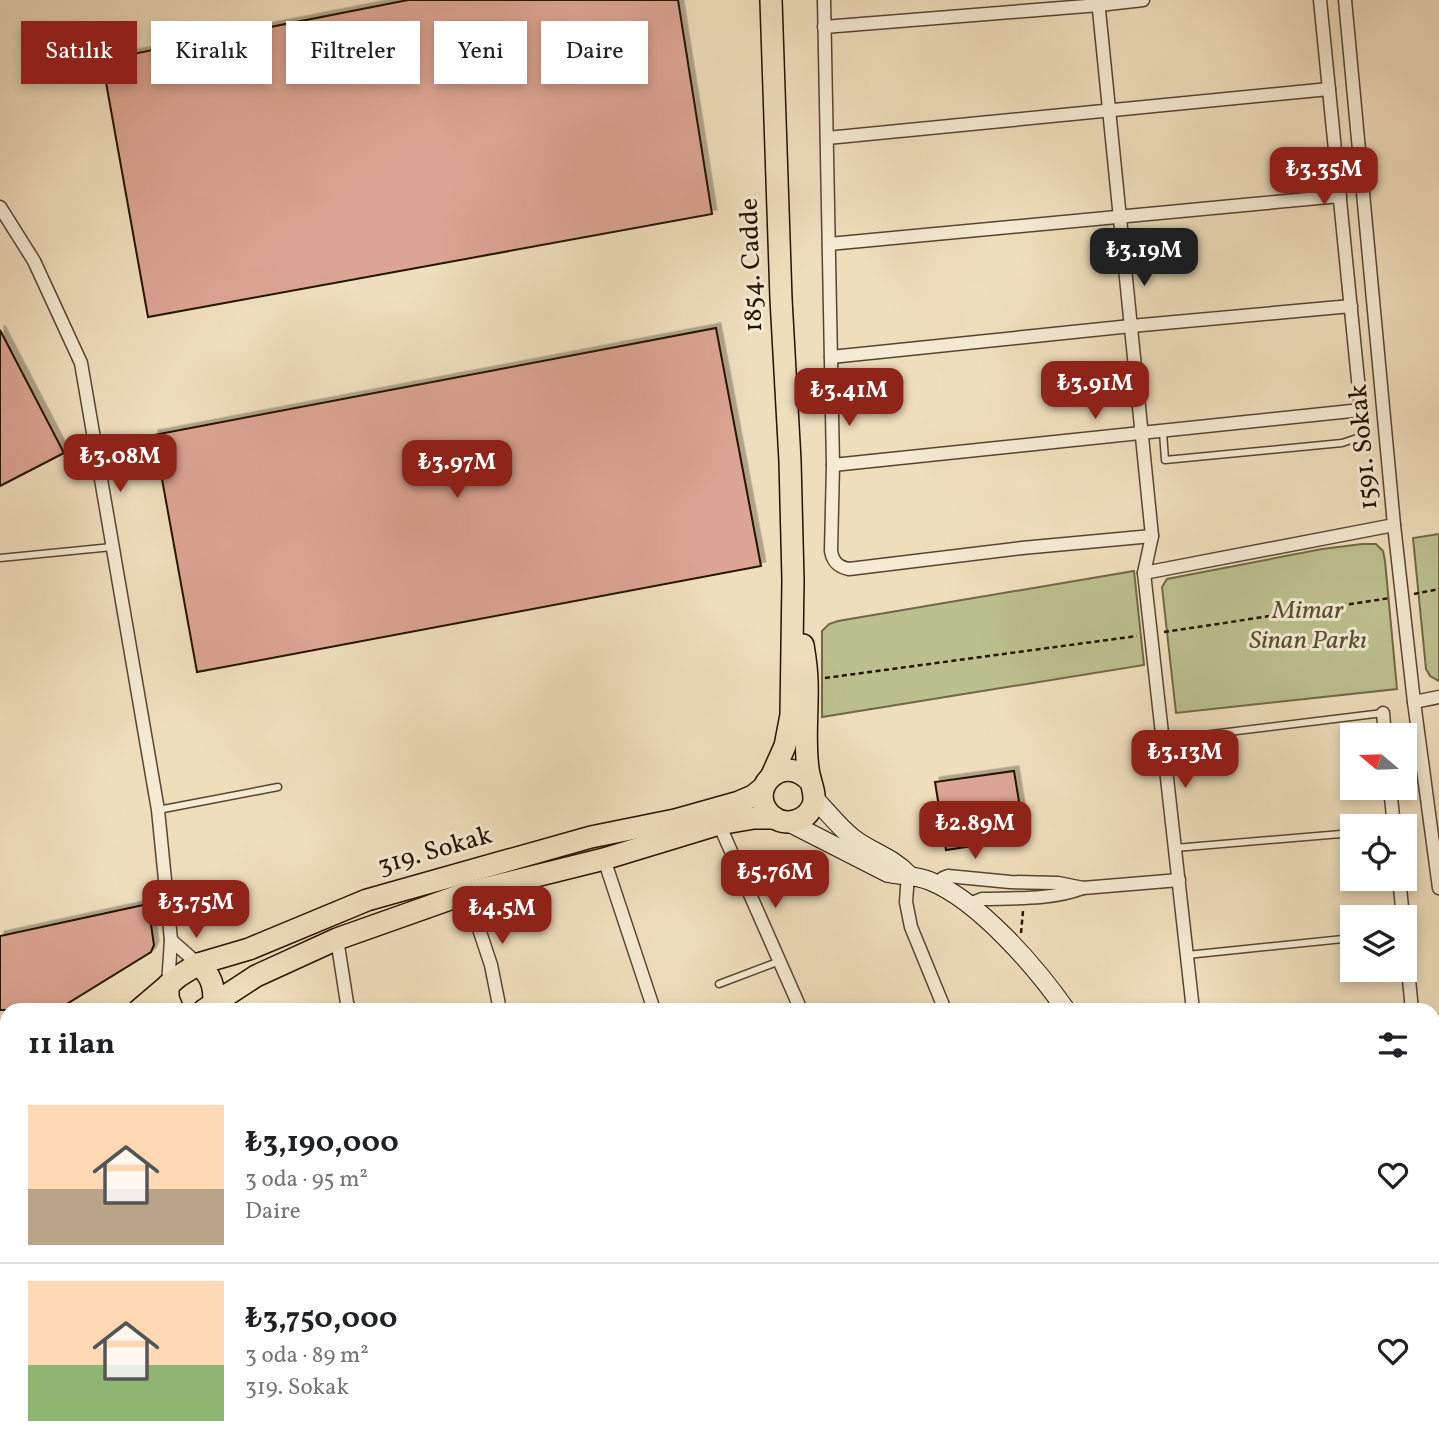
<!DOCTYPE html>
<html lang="tr">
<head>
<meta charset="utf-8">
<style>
  body { margin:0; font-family:Vollkorn,serif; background:#f2f2f2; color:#202124; height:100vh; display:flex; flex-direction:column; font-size:26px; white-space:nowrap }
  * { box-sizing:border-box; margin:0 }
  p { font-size:23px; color:#757577 }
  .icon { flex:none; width:38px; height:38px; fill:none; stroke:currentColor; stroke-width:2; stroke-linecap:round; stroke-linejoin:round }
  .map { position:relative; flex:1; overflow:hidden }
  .details { position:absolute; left:0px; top:1003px; width:1440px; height:450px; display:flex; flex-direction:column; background:#fff; border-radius:21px 21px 0 0; box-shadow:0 4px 10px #0003 }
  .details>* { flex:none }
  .banner { position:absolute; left:21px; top:21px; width:700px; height:63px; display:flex; gap:14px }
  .needle { width:46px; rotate:289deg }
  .fabs { position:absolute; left:1340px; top:723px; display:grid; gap:14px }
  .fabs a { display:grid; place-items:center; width:77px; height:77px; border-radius:0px; background:#fff; box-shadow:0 4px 10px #0003; font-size:35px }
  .price { position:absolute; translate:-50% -60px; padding:0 16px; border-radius:14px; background:#8f2418; color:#fff; font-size:23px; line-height:46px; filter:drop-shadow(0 2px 4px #0008) }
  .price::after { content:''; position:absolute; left:50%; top:42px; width:21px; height:16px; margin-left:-10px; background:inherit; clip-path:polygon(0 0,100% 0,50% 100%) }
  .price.on { background:#222; color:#fff }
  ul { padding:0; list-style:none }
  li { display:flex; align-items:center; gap:21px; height:175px; padding:0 28px }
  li+li { border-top:2px solid #e0e0e0 }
  li span { display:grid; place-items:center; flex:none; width:196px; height:140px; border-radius:0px; color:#555 }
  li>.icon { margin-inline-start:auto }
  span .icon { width:84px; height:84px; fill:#fffc; stroke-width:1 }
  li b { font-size:30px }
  h2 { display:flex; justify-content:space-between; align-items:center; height:84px; padding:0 28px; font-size:30px }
  .chip { padding:0 24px; border-radius:0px; background:#fff; box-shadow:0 4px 10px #0003; font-size:24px; line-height:63px }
  .chip.on { background:#8f2418; color:#fff }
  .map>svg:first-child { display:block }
  .green { fill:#bcc08e; stroke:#706948; stroke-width:2 }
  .building { fill:#dca492; stroke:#241201; stroke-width:2; filter:url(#shadow) }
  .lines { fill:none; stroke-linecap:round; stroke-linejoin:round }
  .lane-casing { stroke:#574530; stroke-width:9 }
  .street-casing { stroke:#574530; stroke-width:15 }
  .secondary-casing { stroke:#241201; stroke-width:20 }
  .primary-casing { stroke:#241201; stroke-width:24 }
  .path { stroke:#241201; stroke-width:2.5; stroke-dasharray:5 3.5; stroke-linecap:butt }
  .lane { stroke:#f5ead3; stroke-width:6 }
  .street { stroke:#f5ead3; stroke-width:12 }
  .secondary { stroke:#f5ead3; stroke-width:18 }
  .primary { stroke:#efdebc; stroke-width:21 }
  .labels { text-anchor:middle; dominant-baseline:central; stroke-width:6; stroke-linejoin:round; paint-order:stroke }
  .street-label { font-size:26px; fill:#241201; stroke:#f5ead3 }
  .park-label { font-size:26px; font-style:italic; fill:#594f32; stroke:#f5ead3 }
</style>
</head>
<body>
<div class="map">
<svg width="1439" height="1451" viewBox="0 0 1439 1451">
  <defs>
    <filter id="shadow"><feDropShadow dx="4.5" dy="-4.5" stdDeviation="0" flood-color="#0004"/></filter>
  </defs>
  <rect width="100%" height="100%" fill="#efdebc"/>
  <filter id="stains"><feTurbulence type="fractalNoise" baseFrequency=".00286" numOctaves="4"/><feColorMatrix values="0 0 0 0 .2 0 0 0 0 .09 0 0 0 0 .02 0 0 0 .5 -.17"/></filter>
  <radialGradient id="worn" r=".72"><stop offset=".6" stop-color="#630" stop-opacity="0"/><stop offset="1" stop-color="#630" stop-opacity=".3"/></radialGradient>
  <!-- green -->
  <g class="green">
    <path d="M1439,534v147l-9,-5 -4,-7 -13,-131z"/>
    <path d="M1362,544h14l7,7 2,10 12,128 -221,24 -14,-126 5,-8 155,-30z"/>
    <path d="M1134,571l10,94 -322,52v-86l7,-7 9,-3z"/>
  </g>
  <!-- building -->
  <g class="building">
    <path d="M408,0h270l34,214 -564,103 -46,-257z"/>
    <path d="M716,328l45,238 -564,106 -43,-237z"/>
    <path d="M0,330l64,123 -64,33z"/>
    <path d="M1014,771l11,67 -79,12 -11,-68z"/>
    <path d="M148,904l6,41 -3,7 -94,58h-57v-74z"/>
  </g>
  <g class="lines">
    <!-- lane casing -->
    <g class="lane-casing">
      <g id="lane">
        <path d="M1163,432l2,28 177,-17 24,-8 -5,-25"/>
        <path d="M0,558l112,-11"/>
        <path d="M1163,740l220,-27"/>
        <path d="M158,810l120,-23"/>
        <path d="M1175,848l178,-15"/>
        <path d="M1187,955l166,-17"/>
        <path d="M719,984l61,-23"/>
        <path d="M1433,1367l6,-1"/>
      </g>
    </g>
    <!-- street casing -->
    <g class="street-casing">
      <g id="street">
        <path d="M824,0l9,465 -2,86c2,11 7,16 18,18l173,-21 130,-12"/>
        <path d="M1098,0l54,536 -8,37 49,437"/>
        <path d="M1345,0l49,525 20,177 25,186"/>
        <path d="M824,27l275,-22 44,-5"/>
        <path d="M827,138l502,-49"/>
        <path d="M0,207l34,54 47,102 77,447 13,130 -3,45"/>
        <path d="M829,244l511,-48"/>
        <path d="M831,357l300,-31 220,-20"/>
        <path d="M833,465l528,-55 -41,-410"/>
        <path d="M1144,573l250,-48"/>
        <path d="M1414,702l25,-5"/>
        <path d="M1383,713l2,22"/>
        <path d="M1390,788l4,38"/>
        <path d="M719,824l82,186"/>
        <path d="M604,859l50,151"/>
        <path d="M908,874l-2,28 5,25 34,83"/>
        <path d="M1399,878l4,39"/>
        <path d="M936,884l7,-6 5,-2 62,6 48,1 25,5 96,-8"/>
        <path d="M467,893l24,72 9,45"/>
        <path d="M970,906l4,-4 8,-3c34,-1 69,1 101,-11"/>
        <path d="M337,939l10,64 3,7"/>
        <path d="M1405,939l7,71"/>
        <path d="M171,940l27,24"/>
        <path d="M1433,1222l6,59"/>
        <path d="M0,1236l7,18"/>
        <path d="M83,1446l2,5"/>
        <path d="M247,1446l2,5"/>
        <path d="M390,1446l3,5"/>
        <path d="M543,1446l3,5"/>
        <path d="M688,1446l2,5"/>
        <path d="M799,1446v5"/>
      </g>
    </g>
    <!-- secondary casing -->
    <g class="secondary-casing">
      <g id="secondary">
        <path d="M814,798c13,13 24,28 39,40 18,14 39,19 55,36"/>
        <path d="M788,822l100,51c15,3 27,2 42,8 49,20 106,86 136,129"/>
        <path d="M1228,1446l1,5"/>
        <path d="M700,1451l14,-5"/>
      </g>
    </g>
    <!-- primary casing -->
    <g class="primary-casing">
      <g id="primary">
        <path d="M771,0l10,299 9,162 3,119 -2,135 -6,31 -13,29"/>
        <path d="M803,645c2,12 4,25 4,37 1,29 -3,58 1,86 1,13 9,25 5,37 -6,16 -27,22 -40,12 -30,-24 9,-68 38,-35"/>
        <path d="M198,964c14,12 16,22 16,39"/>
        <path d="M168,985v13l5,12"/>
        <path d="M139,1010l40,-34 19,-12 51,-15 118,-49 224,-63 84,-17 64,-18 14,-6 10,-8"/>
        <path d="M204,1010l52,-34 81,-37 130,-46 137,-34 115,-35 35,-6h21"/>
        <path d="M0,1098l7,-4"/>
        <path d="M0,1127l7,-5"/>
      </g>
    </g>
    <!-- path -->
    <g class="path">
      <path d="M1414,594l25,-5"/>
      <path d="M1164,632l226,-34"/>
      <path d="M825,678l312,-42"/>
      <path d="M1021,933l2,-22"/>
    </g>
    <!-- lane -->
    <use href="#lane" class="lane"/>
    <!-- street -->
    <use href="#street" class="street"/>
    <!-- secondary -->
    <use href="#secondary" class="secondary"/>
    <!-- primary -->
    <use href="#primary" class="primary"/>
  </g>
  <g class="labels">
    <!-- street labels -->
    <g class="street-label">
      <text transform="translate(752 265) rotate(-92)">1854. Cadde</text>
      <text transform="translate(1364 447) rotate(-95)">1591. Sokak</text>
      <text transform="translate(435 851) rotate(-16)">319. Sokak</text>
    </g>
    <!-- park labels -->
    <g class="park-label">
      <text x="1308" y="611">Mimar<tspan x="1308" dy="30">Sinan Parkı</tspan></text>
    </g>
  </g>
  <rect width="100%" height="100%" filter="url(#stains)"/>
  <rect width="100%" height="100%" fill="url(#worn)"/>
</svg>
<div class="fabs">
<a><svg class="needle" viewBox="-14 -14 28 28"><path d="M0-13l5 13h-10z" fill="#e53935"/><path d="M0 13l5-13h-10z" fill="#757577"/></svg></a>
<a><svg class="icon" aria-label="locate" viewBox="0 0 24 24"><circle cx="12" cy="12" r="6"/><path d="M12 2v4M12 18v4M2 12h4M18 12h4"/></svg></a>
<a><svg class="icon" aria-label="layers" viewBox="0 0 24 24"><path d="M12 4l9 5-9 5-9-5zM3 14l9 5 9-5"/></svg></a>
</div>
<b class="price" style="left:1324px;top:207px">₺3.35M</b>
<b class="price on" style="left:1144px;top:288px">₺3.19M</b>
<b class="price" style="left:1095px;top:421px">₺3.91M</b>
<b class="price" style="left:849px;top:428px">₺3.41M</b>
<b class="price" style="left:120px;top:494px">₺3.08M</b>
<b class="price" style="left:457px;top:500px">₺3.97M</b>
<b class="price" style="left:1185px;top:790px">₺3.13M</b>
<b class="price" style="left:975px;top:861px">₺2.89M</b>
<b class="price" style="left:775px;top:910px">₺5.76M</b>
<b class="price" style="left:196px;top:940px">₺3.75M</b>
<b class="price" style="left:502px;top:946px">₺4.5M</b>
<div class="banner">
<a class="chip on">Satılık</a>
<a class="chip">Kiralık</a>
<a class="chip">Filtreler</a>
<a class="chip">Yeni</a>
<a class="chip">Daire</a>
</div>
<section class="details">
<h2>11 ilan<svg class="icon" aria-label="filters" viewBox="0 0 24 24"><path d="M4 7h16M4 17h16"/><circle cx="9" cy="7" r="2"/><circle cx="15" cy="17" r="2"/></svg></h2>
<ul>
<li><span style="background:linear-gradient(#ffd9b3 60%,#b9a48a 0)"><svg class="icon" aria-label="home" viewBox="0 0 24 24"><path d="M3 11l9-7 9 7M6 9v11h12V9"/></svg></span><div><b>₺3,190,000</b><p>3 oda · 95 m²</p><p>Daire</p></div><svg class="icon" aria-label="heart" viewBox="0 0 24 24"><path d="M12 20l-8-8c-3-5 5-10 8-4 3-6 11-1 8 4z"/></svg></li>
<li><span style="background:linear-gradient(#ffd9b3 60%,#8fb573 0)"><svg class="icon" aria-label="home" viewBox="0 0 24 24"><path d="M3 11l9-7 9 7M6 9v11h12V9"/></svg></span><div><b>₺3,750,000</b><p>3 oda · 89 m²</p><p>319. Sokak</p></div><svg class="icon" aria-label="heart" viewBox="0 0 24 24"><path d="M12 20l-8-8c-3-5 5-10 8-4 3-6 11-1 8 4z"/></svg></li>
</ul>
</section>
</div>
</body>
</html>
